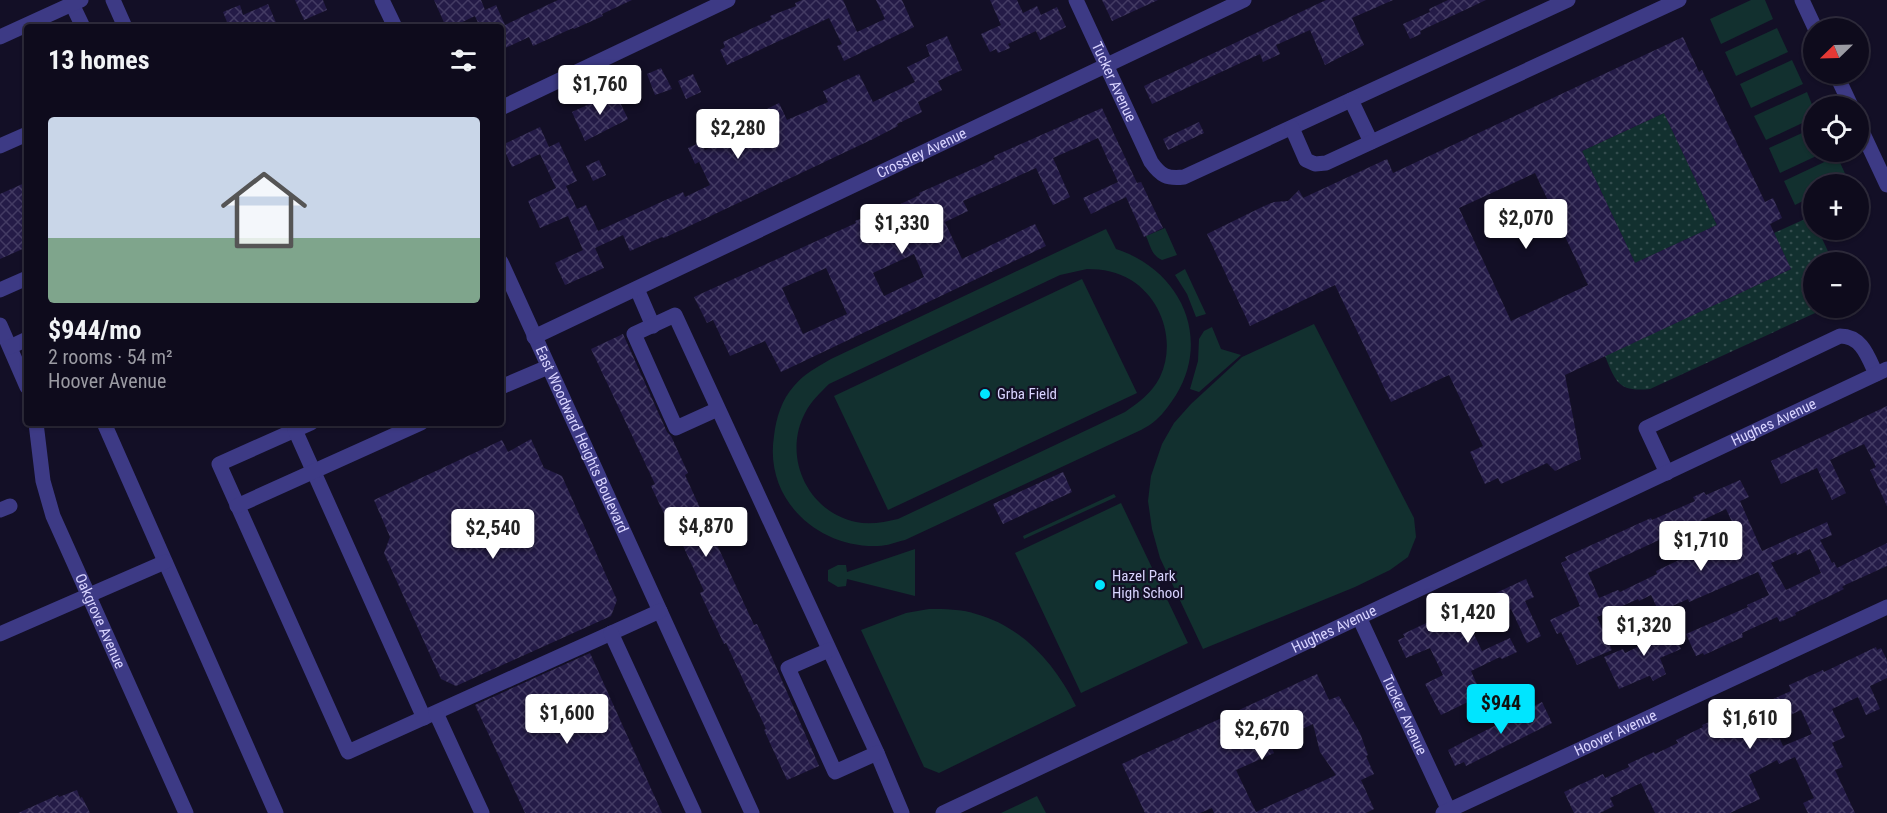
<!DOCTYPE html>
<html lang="en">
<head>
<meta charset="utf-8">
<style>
  body { margin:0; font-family:"Roboto Condensed",sans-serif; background:#1c1929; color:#f1f3f6; height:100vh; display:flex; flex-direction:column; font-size:22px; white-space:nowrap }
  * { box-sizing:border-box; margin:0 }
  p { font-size:20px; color:#9b9ba3 }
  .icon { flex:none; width:33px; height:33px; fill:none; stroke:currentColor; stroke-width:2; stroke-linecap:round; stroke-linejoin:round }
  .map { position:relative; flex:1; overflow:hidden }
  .details { position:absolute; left:24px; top:24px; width:480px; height:402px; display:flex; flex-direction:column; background:#0e0b1c; border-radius:6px; box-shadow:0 2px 4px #0004,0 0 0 2px #2e2b3b }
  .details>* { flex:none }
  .needle { width:39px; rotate:247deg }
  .controls { position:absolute; left:1803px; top:18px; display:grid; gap:12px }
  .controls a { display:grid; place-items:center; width:66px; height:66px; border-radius:50%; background:#0e0b1c; box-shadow:0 2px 4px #0004,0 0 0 2px #2e2b3b; font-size:30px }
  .price { position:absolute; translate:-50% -51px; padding:0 14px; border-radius:6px; background:#fff; color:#222; font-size:20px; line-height:39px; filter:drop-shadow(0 2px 3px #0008) }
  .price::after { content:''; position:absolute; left:50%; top:36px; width:18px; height:14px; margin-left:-9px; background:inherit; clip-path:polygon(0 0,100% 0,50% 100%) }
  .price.active { background:#00e5ff; color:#111 }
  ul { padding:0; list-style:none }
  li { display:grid; align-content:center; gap:12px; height:318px; padding:0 24px }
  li+li { border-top:2px solid #2e2b3b }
  li span { display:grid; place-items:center; height:186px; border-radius:6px; color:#555 }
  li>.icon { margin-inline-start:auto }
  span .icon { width:108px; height:108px; fill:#fffc; stroke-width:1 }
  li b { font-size:26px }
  h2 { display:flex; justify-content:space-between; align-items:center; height:72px; padding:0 24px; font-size:26px }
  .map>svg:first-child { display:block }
  .grass { fill:url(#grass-dots) }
  .green { fill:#12302f; fill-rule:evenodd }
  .building { fill:url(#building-cross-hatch); fill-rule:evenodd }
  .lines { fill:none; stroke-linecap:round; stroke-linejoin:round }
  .minor { stroke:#3d3a85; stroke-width:15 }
  .poi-dot { fill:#00e5ff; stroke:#130f26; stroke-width:2 }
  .labels { text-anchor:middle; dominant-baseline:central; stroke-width:4.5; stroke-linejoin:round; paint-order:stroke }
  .street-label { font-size:15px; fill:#d9d4ff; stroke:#130f26 }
  .poi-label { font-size:15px; fill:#d9d4ff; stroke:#130f26; text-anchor:start }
</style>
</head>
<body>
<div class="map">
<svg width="1887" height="813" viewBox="0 0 1887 813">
  <defs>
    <pattern id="grass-dots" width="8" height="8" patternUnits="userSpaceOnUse" patternTransform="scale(1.5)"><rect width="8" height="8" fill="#12302f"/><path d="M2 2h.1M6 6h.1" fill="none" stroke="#344d4e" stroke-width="1.8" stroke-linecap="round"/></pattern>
    <pattern id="building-cross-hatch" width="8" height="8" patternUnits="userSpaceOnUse" patternTransform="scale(1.5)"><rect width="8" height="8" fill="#241b47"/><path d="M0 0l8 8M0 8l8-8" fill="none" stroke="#433b63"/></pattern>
  </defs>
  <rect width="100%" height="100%" fill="#130f26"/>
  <!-- grass -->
  <g class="grass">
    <path d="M1664,113l53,112 -82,38 -53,-112z"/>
    <path d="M1810,218l3,2 1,10h4l15,32h-19v46h12l-176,81c-31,3 -34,-6 -45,-33l186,-87 -17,-36 31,-14z"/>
  </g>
  <!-- green -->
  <g class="green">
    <path d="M1751,0h14l8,19 -52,25 -11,-25z"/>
    <path d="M1777,28l11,24 -52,24 -11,-24z"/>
    <path d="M1792,60l11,24 -52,24 -11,-24z"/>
    <path d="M1807,92l6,15v11l-47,22 -12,-24z"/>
    <path d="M1813,128l1,24h11l-45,21 -11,-25z"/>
    <path d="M1837,156l11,24 -9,4h-25l-1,12 -18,9 -11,-24z"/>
    <path d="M1165,228l12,27 -15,5c-10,-4 -12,-15 -16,-24z"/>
    <path d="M1106,229l10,20c63,20 96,87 60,146 -6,9 -12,18 -20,25 -4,4 -10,7 -15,10l-236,110c-9,2 -18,6 -27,6 -61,2 -114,-47 -104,-110 2,-18 8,-37 20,-50 10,-12 23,-19 37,-27zM1087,269c16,0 31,3 44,11 32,20 45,63 29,97 -8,16 -22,26 -35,35l-227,107c-13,3 -28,6 -42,3 -48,-10 -74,-65 -51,-109 6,-12 15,-20 24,-29l231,-109z"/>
    <path d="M1185,269l21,45 -10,3 -9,-23 -12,-19z"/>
    <path d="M1082,279l55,114 -249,117 -54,-114z"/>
    <path d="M1314,324l100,194 2,19 -8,20 -18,13 -35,17 -152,62 -43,-91 -8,-29 -4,-28 3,-25 11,-32 12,-21 17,-19 51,-47z"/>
    <path d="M1212,327l9,22 20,6 -42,37 -9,-3 8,-28 1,-22 5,-8z"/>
    <path d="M1114,494l2,3 -92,42 -1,-3z"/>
    <path d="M1121,503l67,140 -107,50 -66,-140z"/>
    <path d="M915,549v47l-68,-17 -1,7 -8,1 -10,-6v-11l10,-5h8l1,7z"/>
    <path d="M929,609c16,0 32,0 47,5 47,13 79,50 100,92l-137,67 -15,-6 -63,-137 45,-17z"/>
    <path d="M1037,796l9,17h-45z"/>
  </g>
  <!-- building -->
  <g class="building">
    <path d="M295,0h28l4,10 -23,10z"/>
    <path d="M434,0h47l4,10 11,-5 9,20 53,-25h74l-30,14 1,2 -29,13 -1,-1 -40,18 -4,-9 -28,13v-23h-21l-5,-11 -23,11h-6z"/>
    <path d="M802,0h41l14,32 28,-13 -9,-19h26l12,27 -70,34 -7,-15 5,-2 -13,-26 -102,47 -7,-15 5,-3 -2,-5 49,-23 -2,-3 26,-10 -1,-3z"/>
    <path d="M990,0h27l6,13 14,-7 4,9 16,-8 9,20 -26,13 -4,-9 -28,13 2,4 -12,5 -2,-4 -6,3 -9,-18 20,-9z"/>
    <path d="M1102,0h56l-46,21z"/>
    <path d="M1326,0h67l-41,18 12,27 -39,20 -15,-35 -34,15 4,9 -17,8 -3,-8 -108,50 -8,-18z"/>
    <path d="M1448,0h38l-66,31 1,3 -11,5 -7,-15 27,-12 -1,-3z"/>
    <path d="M268,4l10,23h-62l11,-5 -4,-10 17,-7 3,10z"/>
    <path d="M947,36l15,34 -24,11 4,9 -24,12 4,10 -25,12 1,2 -25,13 -209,99 -2,-1 -32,14 -7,-16 -28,13 9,20 -39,17 -10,-22 28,-13 -15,-34 -28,12 -12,-27 28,-13 -16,-34 -28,13 -10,-22 38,-18 9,20 10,-5 18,39 -11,5 11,23 9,-4 12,26 85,-39 2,5 25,-12 -11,-23 -4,2 -7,-16 13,-6 4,8 39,-18 25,-13 -4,-9 14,-7 8,17 41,-18 -5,-11 36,-17 14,28 42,-20 -8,-15 23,-11 -4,-11z"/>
    <path d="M1683,37l16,35 3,-2 63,132 8,-4 9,20 -12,6 21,45 -226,106 16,84 -26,12 -8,-8 -46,21 -3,-6 -13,6 -15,-32 13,-6 -34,-71 -58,27 -56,-117 -85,41 -43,-92 55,-27 12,-5 14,-1 11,-11 4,8 84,-39 6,14zM1664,113l53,112 -82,38 -53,-112zM1535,173l53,112 -77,36 -52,-113z"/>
    <path d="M661,68l11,21 -17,6 -8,-21z"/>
    <path d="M693,74l8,18 -15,7 -8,-18z"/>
    <path d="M615,92l13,27 -43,22 -13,-29z"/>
    <path d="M1102,108l35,75 4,-1 22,46 -19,9 -18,-40 -35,17 -8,-16 35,-16 -20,-44 -45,20 17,39 -17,8 -17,-37 -73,33 5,10 -23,11 17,37 73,-35 11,22 -265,126 -16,-31 -35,15 -17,-36 -6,3 -13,-26 162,-74 -1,-2 12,-5 1,3 52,-24 -1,-2 76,-34 -1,-3zM914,254l10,23 -40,19 -11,-23zM826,268l21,46 -44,20 -21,-46z"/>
    <path d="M1199,122l5,11 -36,17 -5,-11z"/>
    <path d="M599,160l7,15 -13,6 -7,-15z"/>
    <path d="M27,182v65l-27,12v-65z"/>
    <path d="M623,334l44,98 4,4 17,37 -3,2 10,22 59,128 3,-1 7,15 55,127 -32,14 -23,-50 2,-1 -40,-86 -2,1 -24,-51 4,-2 -26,-56 -3,2 -24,-51 4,-2 -64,-135z"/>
    <path d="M1887,406v100l-17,-36 6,-3 -12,-23 -34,16 16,33 -14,7 -15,-32 -36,16 -10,-23z"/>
    <path d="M531,439l13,29 18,8 55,124 -6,16 -155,70 -15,-7 -57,-126 6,-16 -16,-37 128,-60 6,12z"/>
    <path d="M1063,472l9,20 -69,32 -10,-20z"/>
    <path d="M1740,480l9,17 -9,4 22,50 65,-29 5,13 -12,5 12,23 2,-1 3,6 50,-25v23l-42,19 -3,2 2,2 -49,24 1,2 -16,7 -3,-5 -35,16 1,4 -39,18 -1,-2 -7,3 -10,-22 62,-27 -1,-2 22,-10 -11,-23 -69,30 -1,-3 -29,13 -8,-17 -12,6 -1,-2 -41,18 15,33 -35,15 -16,-33 -4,2 -7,-14 30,-14 -19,-43 6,-3 -2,-3 86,-39 1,2 43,-19 -2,-4 11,-5 2,3zM1726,509l13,28 -40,19 -13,-28zM1672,534l11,24 -27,13 1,3 -37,18 -2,-2 -19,8 -11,-25zM1810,549l11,24 -35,17 -15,-27 25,-11 1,3z"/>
    <path d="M1526,579l8,18 -9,4 16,35 -14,7 -16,-34 -40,19 11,23 28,-13 7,14 -15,7 -2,-2 -29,14 12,27 -12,6 -1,-3 -29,14 -16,-31 18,-9 -13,-27 -24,10 -8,-18 7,-3 -2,-3 34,-16 1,2z"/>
    <path d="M1666,618l15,31 -21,9 6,16 -13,7 -3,-5h-1l-30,13 -15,-32 19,-8 2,4 31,-15 -5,-13z"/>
    <path d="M1876,647l1,3 4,-2 6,12v18l-17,8 10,23 -14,6 -8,-18 -26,12 13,28 -13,6 11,24 -8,3 20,43h-47l-5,-10 11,-5 -19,-41 -16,7 -2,-4 -28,15 11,24 -30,14h-75l-14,-30 -31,15 4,8 -14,7h-26l-10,-21 39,-18 2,4 24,-11 -1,-3 26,-12 1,2 23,-11 -2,-3 27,-13 -1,-2 14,-6 1,2 24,-11 1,3 49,-22 -2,-6 34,-15 1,2zM1801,710l11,24 -29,12 -10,-23z"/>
    <path d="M590,653l72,160h-137l-50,-108z"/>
    <path d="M1317,674l12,26 10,-4 21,37 8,22 -2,1 8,18 -13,6 13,29 -8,4h-152l-2,-5 -12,5h-55l-23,-49zM1313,724l7,28 16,23 -80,37 -20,-42 38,-17 -3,-7 4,-2 -1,-2z"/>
    <path d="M1542,702l10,21 -86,43 -2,-4 -9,4 -7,-16 52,-27 -1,-1 10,-5 -2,-3 13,-6 2,4z"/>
    <path d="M77,790l3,8 2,-1 8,16h-72l40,-18 1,2z"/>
  </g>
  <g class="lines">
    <!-- minor -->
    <g class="minor">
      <path d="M113,0l12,27"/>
      <path d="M382,0l13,27"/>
      <path id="s1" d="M1076,0l75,162c10,14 16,17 33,15l384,-177"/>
      <path d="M1802,0l13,28"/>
      <path d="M72,4l11,23"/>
      <path d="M0,37l81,-37"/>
      <path d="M1836,74l15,32"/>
      <path d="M1351,100l20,42"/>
      <path d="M501,108l227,-108"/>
      <path d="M1858,123l29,62"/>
      <path d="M1292,128l14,32 9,4 11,-1 353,-163"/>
      <path d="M0,146l27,-12"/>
      <path id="s2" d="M501,262l251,551"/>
      <path d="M637,289l16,37"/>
      <path d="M0,290l27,-12"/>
      <path d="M0,325l27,62"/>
      <path id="s3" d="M534,337l710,-337"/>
      <path d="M10,347l17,-8"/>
      <path d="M501,387l47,-20"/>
      <path d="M718,409l-42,19 -42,-94 41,-19 202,438 25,60"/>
      <path id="s4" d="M36,423l7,58 10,35 133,297"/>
      <path d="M104,423l172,390"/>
      <path d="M311,423l-92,41 129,288 312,-141"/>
      <path d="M295,430l129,288"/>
      <path d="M1667,473l-21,-45 194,-92c22,0 28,21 36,38"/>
      <path d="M237,506l184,-83"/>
      <path d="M0,510l10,-4"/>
      <path id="s5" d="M1359,617l91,196"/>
      <path d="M611,633l83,180"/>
      <path d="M0,634l165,-72"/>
      <path d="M829,650l-41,18 47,104 42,-19"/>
      <path d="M436,713l46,100"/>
      <path id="s6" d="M943,813l944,-444"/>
      <path id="s7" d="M1443,813l444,-206"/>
    </g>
  </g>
  <!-- markers -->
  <g class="poi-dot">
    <circle cx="985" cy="394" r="6"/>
    <circle cx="1100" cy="585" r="6"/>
  </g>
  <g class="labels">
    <!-- street labels -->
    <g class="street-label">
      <text stroke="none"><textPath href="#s1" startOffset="90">Tucker Avenue</textPath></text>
      <text stroke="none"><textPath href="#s3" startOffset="429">Crossley Avenue</textPath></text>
      <text stroke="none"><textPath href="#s6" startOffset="918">Hughes Avenue</textPath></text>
      <text stroke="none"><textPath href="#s2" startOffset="195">East Woodward Heights Boulevard</textPath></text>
      <text stroke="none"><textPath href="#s4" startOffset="210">Oakgrove Avenue</textPath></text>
      <text stroke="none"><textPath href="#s6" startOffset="432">Hughes Avenue</textPath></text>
      <text stroke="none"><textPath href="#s5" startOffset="108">Tucker Avenue</textPath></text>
      <text stroke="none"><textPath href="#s7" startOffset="190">Hoover Avenue</textPath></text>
    </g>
    <!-- poi labels -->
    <g class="poi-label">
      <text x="997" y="394">Grba Field</text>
      <text x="1112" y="576">Hazel Park<tspan x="1112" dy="17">High School</tspan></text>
    </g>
  </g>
</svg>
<div class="controls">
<a><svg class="needle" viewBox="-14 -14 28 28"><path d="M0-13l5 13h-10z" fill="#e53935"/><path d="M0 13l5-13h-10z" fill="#9b9ba3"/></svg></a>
<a><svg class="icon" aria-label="locate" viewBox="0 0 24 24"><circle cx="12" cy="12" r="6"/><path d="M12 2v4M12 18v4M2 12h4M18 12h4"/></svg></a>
<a>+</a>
<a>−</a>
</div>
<b class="price" style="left:600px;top:116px">$1,760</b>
<b class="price" style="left:738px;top:160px">$2,280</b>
<b class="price" style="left:1526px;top:250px">$2,070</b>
<b class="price" style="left:902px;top:255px">$1,330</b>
<b class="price" style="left:706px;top:558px">$4,870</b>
<b class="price" style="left:493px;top:560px">$2,540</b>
<b class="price" style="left:1701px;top:572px">$1,710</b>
<b class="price" style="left:1468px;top:644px">$1,420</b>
<b class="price" style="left:1644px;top:657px">$1,320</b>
<b class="price active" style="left:1501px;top:735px">$944</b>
<b class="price" style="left:567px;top:745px">$1,600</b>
<b class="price" style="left:1750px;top:750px">$1,610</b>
<b class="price" style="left:1262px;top:761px">$2,670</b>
<section class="details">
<h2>13 homes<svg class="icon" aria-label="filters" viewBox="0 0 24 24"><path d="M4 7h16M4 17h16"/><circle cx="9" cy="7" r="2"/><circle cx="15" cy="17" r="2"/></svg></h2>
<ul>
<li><span style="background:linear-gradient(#c9d6e8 65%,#7fa58c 0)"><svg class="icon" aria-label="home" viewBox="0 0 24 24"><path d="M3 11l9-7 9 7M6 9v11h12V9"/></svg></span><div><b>$944/mo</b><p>2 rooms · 54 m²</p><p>Hoover Avenue</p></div></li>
</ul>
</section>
</div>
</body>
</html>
